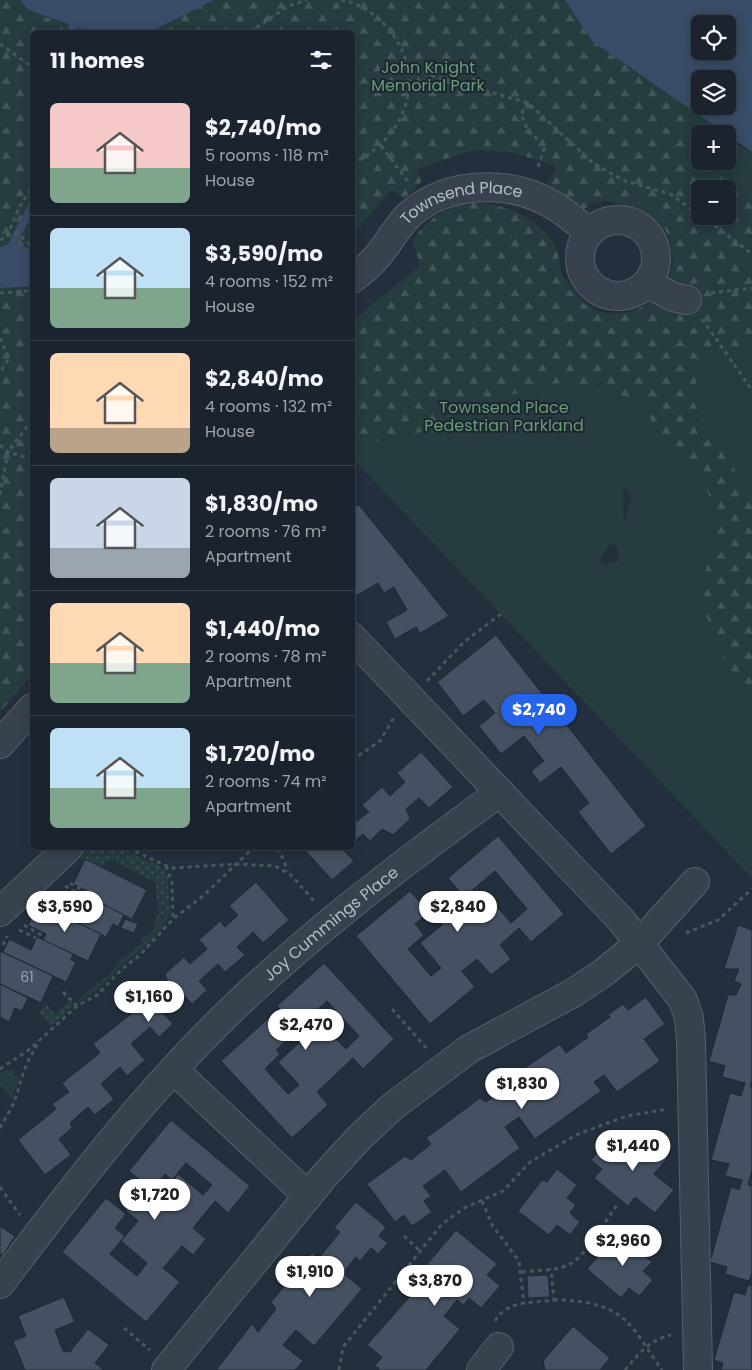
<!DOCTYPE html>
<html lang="en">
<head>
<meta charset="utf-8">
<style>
  body { margin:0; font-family:Poppins,sans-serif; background:#242b36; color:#f1f3f6; height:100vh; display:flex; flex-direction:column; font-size:19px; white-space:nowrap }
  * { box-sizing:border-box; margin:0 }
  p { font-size:16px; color:#a0a4aa }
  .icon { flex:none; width:28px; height:28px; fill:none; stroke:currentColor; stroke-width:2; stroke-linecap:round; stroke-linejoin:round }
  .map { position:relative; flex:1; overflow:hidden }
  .panel { position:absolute; left:30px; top:30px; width:325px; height:820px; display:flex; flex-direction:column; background:#1b232e; border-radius:8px; box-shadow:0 2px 12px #0003,0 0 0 1px #39404a }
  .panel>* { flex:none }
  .buttons { position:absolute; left:691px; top:15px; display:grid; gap:10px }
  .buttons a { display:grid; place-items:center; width:45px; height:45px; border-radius:8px; background:#1b232e; box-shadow:0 2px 12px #0003,0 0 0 1px #39404a; font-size:25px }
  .price { position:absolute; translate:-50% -42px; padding:0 11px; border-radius:18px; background:#fff; color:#222; font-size:16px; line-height:32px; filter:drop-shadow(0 1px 2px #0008) }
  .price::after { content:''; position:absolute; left:50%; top:30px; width:15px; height:11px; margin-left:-8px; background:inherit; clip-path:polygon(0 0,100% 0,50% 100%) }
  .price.selected { background:#2563eb; color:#fff }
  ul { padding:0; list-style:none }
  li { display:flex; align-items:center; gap:15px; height:125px; padding:0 20px }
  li+li { border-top:1px solid #39404a }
  li span { display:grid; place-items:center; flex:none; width:140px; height:100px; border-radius:8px; color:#555 }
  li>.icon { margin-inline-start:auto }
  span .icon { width:60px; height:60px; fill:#fffc; stroke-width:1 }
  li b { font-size:21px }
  h2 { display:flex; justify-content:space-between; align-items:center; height:60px; padding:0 20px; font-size:21px }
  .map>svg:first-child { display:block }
  .green { fill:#263c3f; fill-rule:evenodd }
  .forest { fill:url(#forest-firs); fill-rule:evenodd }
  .garden { fill:url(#garden-dots) }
  .water { fill:#394c67; fill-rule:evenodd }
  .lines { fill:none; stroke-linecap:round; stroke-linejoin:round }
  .stream { stroke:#394c67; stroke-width:8 }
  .building { fill:#455162; stroke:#1f2835 }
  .minor-casing { stroke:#565f6c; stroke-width:30 }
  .path { stroke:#44595c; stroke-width:3; stroke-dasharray:4 4; stroke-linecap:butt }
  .minor { stroke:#38414e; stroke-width:28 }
  .labels { text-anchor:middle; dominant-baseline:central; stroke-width:4; stroke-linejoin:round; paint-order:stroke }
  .number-label { font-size:14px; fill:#98a1af }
  .park-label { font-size:16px; fill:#6b9a76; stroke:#1d2633 }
  .street-label { font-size:16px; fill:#b4bcc9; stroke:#1d2633 }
</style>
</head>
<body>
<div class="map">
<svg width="752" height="1370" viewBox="0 0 752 1370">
  <defs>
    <pattern id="forest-firs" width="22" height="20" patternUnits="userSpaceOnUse" patternTransform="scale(1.25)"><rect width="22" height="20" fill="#263c3f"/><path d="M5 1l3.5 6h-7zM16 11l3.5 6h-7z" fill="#435659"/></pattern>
    <pattern id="garden-dots" width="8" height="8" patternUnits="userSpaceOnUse" patternTransform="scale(1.25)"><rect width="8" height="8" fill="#263c3f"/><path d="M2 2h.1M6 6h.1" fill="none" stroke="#435659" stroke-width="1.8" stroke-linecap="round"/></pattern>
  </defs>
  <rect width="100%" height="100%" fill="#242f3e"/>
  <!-- green -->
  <g class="green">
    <path d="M226,0h360l114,106 6,14 15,14h-21v27h28v-23l24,15v725l-399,-419v-137c40,-39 85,-68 132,-98l73,47 24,29 13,10 13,5h26l36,-29 5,-33 -5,-15 -11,-15 -18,-12 -38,-12 -251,-167h-203zM700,189h28v27h-28zM623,489h4l4,7 -5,24 -3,-3zM613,544c6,5 7,10 5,18l-16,2 -2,-4 9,-15z"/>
    <path d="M171,909c-5,27 -33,41 -51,58 -14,14 -24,26 -42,36l-2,-2 20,-16 -1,-2 2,-3 2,3c9,-7 19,-16 21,-25l3,1 19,-17 -1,-3 11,-8 4,-8 1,1z"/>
    <path d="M12,1068l3,4 -2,3 3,2 2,-3 2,3 -8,22 -12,-14v-12z"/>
  </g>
  <!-- forest -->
  <g class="forest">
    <path d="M0,0h20l8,11 63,21h-59v643l-32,37z"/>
    <path d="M214,0h351l27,41 107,76 9,17h-8v27h21l6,12 25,33v30l-12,21 12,24v68l-53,2 -5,52 30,52 28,38v193l-15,2 -39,-91 22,-76 -19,-46 -41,-35 -18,-40 -84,-17 -71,18 -66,31 -68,14v-123l26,-20 41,-38 -8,-25c11,-13 21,-24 37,-31 33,-17 85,4 104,33 6,9 6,22 9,33 5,17 22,33 39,37 15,4 31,1 44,-7 57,-34 17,-124 -46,-103 -6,1 -12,5 -17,8l-37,-23 13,-21 -48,-14 -37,-2 -56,19 5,12 -18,18 -12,-10 -39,45 -1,-202h-218h16zM700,189h28v27h-28z"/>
  </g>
  <!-- garden -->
  <g class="garden">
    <path d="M85,848h36l43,20 4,10 2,35 -8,4 -5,7 -3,-2 5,-8 -4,-32 -41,-21h-8l-5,6 -25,-10z"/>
    <path d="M70,1001l3,5 -19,18 -4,1 -10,-11 5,-11 10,11z"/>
  </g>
  <!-- water -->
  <g class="water">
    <path d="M20,0h194l-64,32h-59l-63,-22z"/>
    <path d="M565,0h187v152l-160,-111zM700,24h28v27h-28zM700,79h28v27h-28z"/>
    <path d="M13,243l17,6 2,4v33l-32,2v-41z"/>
  </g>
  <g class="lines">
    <!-- stream -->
    <g class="stream">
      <path d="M72,32l4,-32"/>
      <path d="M11,251l2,-8 19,-37"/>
    </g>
  </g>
  <!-- building -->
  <g class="building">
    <path d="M359,505l90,111 -29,17 -4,-6 -21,12 -9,-17 21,-12 -13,-23 -10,6 -6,-10 -26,15v-29l2,-1 -2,-3v-58z"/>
    <path d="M496,635l150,191 -35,28 -33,-42 11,-9 -28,-36 -21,16 -9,-12 13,-10 -20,-25 -23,18 -22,-28 16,-13 -11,-13 -21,16 -26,-34z"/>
    <path d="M421,752l32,35 -24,21 -10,-10 -13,11 4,10 -17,16 -11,-6 -12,12 -7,-7 -11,9v-18l17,-13 -7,-7 20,-18 8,9 15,-14 -8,-9z"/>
    <path d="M498,836l66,78 -33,28 -12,-14 -19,17 11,14 -20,16 -14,-16 -15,12 13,16 -45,37 -74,-88 54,-45 19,21 -14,12 9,11 -16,14 23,27 10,-8 -21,-25 22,-18 -7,-7 21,-18 17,20 21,-17 17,20 16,-14 -32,-38 -31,26 -16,-19z"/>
    <path d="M303,848h44l-3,3 10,10 -22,19z"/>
    <path d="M85,859l62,31 -15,29 -43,-21 2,-5 -18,-9z"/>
    <path d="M256,882l33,38 -26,23 -10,-11 -16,15 8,8 -20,17 -7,-8 -19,17 8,9 -15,14 -7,-8 -21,18 9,10 -14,13 -9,-10 -19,17 14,16 -18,16 -7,-9 -19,17 13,15 -19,16 -7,-8 -18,16 2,5 -13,11 12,16 -26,20 -27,-35 38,-31 -4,-5 17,-12 -7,-9 38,-30 -7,-9 38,-30 -6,-6 25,-20 4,5 14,-11 -3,-8 19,-17 6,7 17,-15 -8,-9 21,-19 5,6 13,-12 -9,-9z"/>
    <path d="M83,894l41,21 -6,12 -5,-3 -7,13 -56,-28 6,-11 20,9z"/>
    <path d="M39,904l62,30 -13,27 -45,-21 3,-6 -18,-9z"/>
    <path d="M125,919l13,5 -4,9 -13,-5z"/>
    <path d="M738,925l14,5v150l-2,7h2v83l-4,15 4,1v87l-4,12 4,1v84h-31l2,-7 -9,-3 20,-68 11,3 4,-14 -24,-7 2,-7 -17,-5 21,-75 8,3 3,-10 -17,-4 4,-12 -18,-4 19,-67 11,3 4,-13 -23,-6 3,-11 -16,-5 19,-66h8l5,-11 -7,-3 5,-12h-15z"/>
    <path d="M37,937l36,17 -2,6 5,2 -10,20 -63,-30 6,-13 22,11z"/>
    <path d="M0,951l53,25 -12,27 -41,-19z"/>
    <path d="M324,963l70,76 -31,30 -10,-11 -36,34 11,13 -36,33 -71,-77 49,-44 19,21 -13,12 4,4 -15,15 23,25 11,-9 -21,-23 43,-39 25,26 13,-13 -32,-35 -29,27 -21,-22z"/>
    <path d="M0,984l28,14 -6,13 -7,-3 -6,14 -9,-5z"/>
    <path d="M646,997l19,27 -21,15 16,22 -43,31 -13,-17 -10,7 7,9 -66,48 -16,-22 -14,10 15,21 -59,44 -16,-22 -22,16 8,10 -7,5 8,11 -20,14 -8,-11 -9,7 -28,-38 38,-28 6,4 20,-16 -5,-6 54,-40 6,4 19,-13 -1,-7 56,-38 6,9 22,-16 -2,-3 24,-17 -2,-2 15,-11 5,6z"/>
    <path d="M171,1120l79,66 -22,27 -13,-12 -22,27 13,11 -13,16 -11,-9 -19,22 17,14 -34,40 -84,-70 44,-54 20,16 -11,14 10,8 -15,18 27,22 10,-13 -26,-22 17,-20 -13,-11 19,-23 14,12 20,-25 25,21 9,-10 -26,-22 -14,17 -7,-6 -13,16 -23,-19z"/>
    <path d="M632,1130l35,29 -13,15 20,16 -19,23 -20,-16 -7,9 -34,-28 8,-9 -11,-9 16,-19 10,8z"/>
    <path d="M557,1169l20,16 -10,13 9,7 -6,8 10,9 -10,13 -13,-10 -8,10 -31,-24 24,-31 5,2z"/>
    <path d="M356,1202l30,25 -7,9 9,7 -10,11 -7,-6 -11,13 -4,-4 -13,16 19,16 -48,57 -18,-16 -13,15 20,16 -8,9h-79l36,-46 6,8 18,-23 -5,-7 41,-49 7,5 21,-26 -6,-4z"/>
    <path d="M0,1226l15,10 -12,19 -3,-1z"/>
    <path d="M456,1230l41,34 -10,11 13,11 -19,22 -12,-10 -5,7 -7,-5 -13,16 16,13 -34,41h-48l1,-2 -5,-1 8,-10 -15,-12 45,-51 7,1 15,-19 -10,-8z"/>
    <path d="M630,1233l17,14 -5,7 10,8 -9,9 10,9 -14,16 -10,-8 -8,10 -34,-29 26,-29 6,5z"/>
    <path d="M548,1275l2,22 -22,1 -1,-22z"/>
    <path d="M64,1297l11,25 -20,8 8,21 7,1 18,-23 21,16 -14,18 9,7h-79l-12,-29 13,-5 -8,-20z"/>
    <path d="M573,1326l37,32 -10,12h-55l-2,-9z"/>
  </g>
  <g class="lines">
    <!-- minor casing -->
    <g class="minor-casing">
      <g id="minor">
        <circle cx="618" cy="258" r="38"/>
        <path id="s1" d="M352,279c8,-6 17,-13 23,-20 13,-14 21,-32 35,-45 38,-33 100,-35 143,-9 13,7 24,18 36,27"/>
        <path d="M647,283l26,14 14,3"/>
        <path d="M352,637l269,283 62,80 6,18 2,22 7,330"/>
        <path d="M0,744l32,-36"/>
        <path d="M0,912l68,-64"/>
        <path d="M174,1070l134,126"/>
        <path id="s2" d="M0,1284c69,-91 138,-182 220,-263 86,-85 183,-158 280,-229"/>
        <path d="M166,1370l159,-195 36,-39 31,-29 77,-58 104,-56 30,-20 37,-30 55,-61"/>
        <path d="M481,1370l18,-23"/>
      </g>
    </g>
    <!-- path -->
    <g class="path">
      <path d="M341,0c18,3 34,14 46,27 42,49 20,110 -35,137"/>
      <path d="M250,32l38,-26 19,-6"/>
      <path d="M0,44l32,23"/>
      <path d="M408,69l120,34 66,61 31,17 45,13 30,21"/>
      <path d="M528,103l-7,11 7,17 17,15 -8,24"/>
      <path d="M381,146l28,37"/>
      <path d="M702,216l50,38"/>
      <path d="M7,236l10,-3 15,13"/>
      <path d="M0,240l7,-4 11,-26 14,-23"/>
      <path d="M0,293l28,-2 4,-4"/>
      <path d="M711,293l41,-5"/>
      <path d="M702,319l50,71"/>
      <path d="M0,338l9,20 -9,15"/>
      <path d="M0,445l8,7 24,7"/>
      <path d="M0,495l8,-43 24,-32"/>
      <path d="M427,681l37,-39 37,-28"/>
      <path d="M352,760l28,-19 14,-24"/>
      <path d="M128,848l43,20 66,-4 38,2 16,9 24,27"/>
      <path d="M278,848l10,23"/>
      <path d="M166,866l6,16 1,36"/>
      <path d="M70,883l20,12"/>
      <path d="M65,886l17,9"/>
      <path d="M24,925l21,12"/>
      <path d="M19,930l17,8"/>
      <path d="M686,933l32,-13 34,-31"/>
      <path d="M3,945l4,-9"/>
      <path d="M63,992l14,14"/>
      <path d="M392,1009l35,40"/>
      <path d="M0,1069l30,-20 47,-43 20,-11 25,-26 19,-15 32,-35 30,-23 50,-48"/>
      <path d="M0,1128l14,-25 12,-38 11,-20"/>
      <path d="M0,1187l20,28"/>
      <path d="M482,1201l10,24 27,36 5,43"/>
      <path d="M404,1236l17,16"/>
      <path d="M522,1272c15,-2 32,-1 46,-7 17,-7 37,-44 49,-60"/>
      <path d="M554,1300c23,0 53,3 71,20 14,13 25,34 37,50"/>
      <path d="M495,1321c12,-21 38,-18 59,-21l-3,-31"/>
      <path d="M124,1328l26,22"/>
      <path d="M339,1370l4,-23 99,-123 22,-16 39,-17 27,-29 48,-28 49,-18 41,-7"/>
      <path d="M625,1370c13,-16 26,-31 46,-35"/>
    </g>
    <!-- minor -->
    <use href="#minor" class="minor"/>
  </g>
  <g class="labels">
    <!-- number labels -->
    <g class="number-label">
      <text x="27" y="977">61</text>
    </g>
    <!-- park labels -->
    <g class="park-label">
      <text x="428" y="67">John Knight<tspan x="428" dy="18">Memorial Park</tspan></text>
      <text x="504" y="407">Townsend Place<tspan x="504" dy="18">Pedestrian Parkland</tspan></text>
    </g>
    <!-- street labels -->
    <g class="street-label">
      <text stroke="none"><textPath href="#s1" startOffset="142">Townsend Place</textPath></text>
      <text stroke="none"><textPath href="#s2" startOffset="491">Joy Cummings Place</textPath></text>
    </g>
  </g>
</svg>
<div class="buttons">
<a><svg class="icon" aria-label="locate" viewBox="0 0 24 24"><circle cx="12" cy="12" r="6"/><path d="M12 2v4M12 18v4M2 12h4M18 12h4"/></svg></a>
<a><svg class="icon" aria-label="layers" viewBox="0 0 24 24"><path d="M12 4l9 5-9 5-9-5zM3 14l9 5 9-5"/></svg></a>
<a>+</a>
<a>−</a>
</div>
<b class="price selected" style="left:539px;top:736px">$2,740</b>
<b class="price" style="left:65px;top:933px">$3,590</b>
<b class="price" style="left:458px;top:933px">$2,840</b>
<b class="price" style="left:149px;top:1023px">$1,160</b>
<b class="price" style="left:306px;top:1051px">$2,470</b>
<b class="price" style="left:522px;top:1110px">$1,830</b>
<b class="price" style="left:633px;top:1172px">$1,440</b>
<b class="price" style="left:155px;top:1221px">$1,720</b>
<b class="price" style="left:623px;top:1267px">$2,960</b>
<b class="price" style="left:310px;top:1298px">$1,910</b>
<b class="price" style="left:435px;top:1307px">$3,870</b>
<section class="panel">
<h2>11 homes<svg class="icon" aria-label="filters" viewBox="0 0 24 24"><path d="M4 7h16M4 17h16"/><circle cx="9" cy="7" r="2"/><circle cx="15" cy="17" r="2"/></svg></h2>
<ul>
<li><span style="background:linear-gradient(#f6c9c9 65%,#7fa58c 0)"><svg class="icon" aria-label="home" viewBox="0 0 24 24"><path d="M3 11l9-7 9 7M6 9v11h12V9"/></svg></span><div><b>$2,740/mo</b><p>5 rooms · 118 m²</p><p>House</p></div></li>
<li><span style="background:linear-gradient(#bfe0f5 60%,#7fa58c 0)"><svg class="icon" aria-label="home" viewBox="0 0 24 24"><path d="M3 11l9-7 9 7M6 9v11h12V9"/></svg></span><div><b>$3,590/mo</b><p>4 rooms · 152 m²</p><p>House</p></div></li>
<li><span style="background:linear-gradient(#ffd9b3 75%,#b9a48a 0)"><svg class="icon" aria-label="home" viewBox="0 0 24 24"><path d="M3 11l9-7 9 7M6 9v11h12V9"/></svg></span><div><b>$2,840/mo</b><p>4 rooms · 132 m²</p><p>House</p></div></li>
<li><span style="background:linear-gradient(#c9d6e8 70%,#9aa5b1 0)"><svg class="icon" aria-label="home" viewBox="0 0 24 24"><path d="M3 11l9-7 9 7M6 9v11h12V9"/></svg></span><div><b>$1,830/mo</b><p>2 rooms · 76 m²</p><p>Apartment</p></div></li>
<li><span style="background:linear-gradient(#ffd9b3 60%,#7fa58c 0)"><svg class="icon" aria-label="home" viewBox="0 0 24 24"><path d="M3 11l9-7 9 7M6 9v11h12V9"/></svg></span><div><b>$1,440/mo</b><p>2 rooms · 78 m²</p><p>Apartment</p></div></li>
<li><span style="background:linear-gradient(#bfe0f5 60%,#7fa58c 0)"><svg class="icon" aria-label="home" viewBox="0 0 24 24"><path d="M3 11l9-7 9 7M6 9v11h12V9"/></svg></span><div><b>$1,720/mo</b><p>2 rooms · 74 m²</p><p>Apartment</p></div></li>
</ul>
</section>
</div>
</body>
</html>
